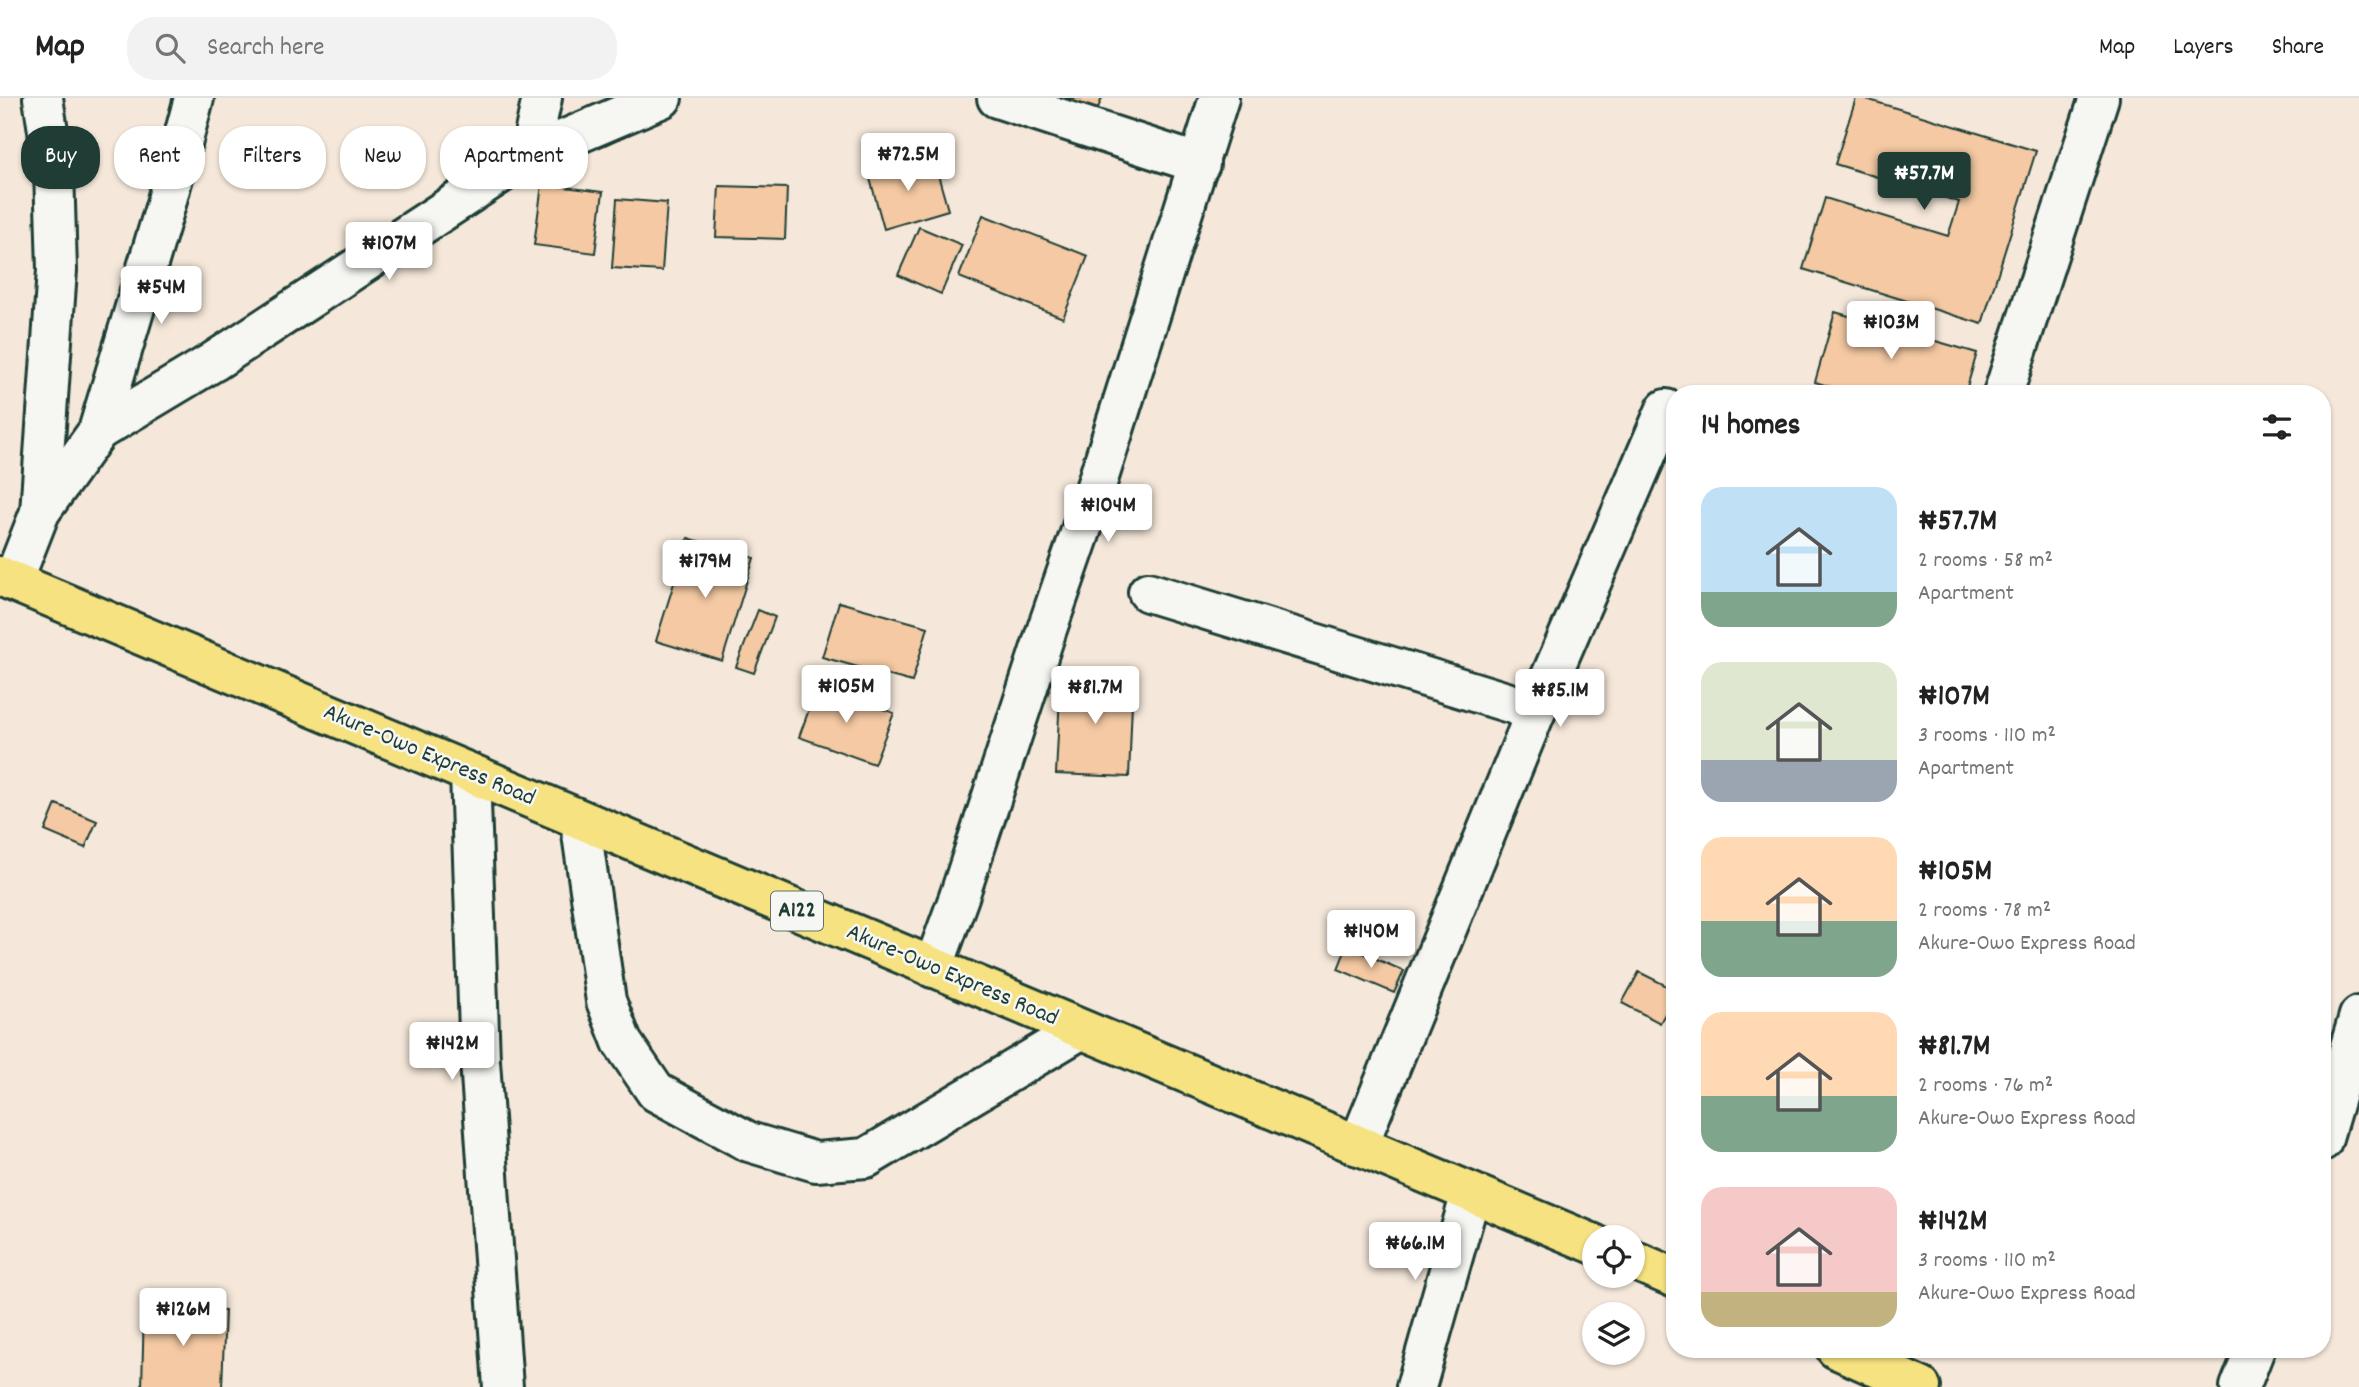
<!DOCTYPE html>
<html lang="en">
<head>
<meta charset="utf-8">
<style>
  body { margin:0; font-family:Dekko,sans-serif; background:#f2f2f2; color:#222; height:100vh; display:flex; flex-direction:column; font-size:26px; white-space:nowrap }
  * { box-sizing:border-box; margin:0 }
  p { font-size:23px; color:#767676 }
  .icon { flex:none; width:38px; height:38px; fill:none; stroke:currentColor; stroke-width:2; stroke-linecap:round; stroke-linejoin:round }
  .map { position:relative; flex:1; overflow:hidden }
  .details { position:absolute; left:1666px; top:287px; width:665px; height:973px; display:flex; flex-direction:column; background:#fff; border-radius:28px; box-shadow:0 2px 5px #0004 }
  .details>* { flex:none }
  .top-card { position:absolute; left:21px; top:28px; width:665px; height:63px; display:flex; gap:14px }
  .buttons { position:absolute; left:1582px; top:1127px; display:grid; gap:14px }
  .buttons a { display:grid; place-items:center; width:63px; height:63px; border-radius:50%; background:#fff; box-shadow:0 2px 5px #0004; font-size:35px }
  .price { position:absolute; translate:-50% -60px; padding:0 16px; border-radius:7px; background:#fff; color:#222; font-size:23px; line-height:46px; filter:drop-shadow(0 2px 4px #0008) }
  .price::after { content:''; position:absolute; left:50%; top:42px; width:21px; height:16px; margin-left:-10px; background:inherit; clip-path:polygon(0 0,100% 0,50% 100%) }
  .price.on { background:#1f3d34; color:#fff }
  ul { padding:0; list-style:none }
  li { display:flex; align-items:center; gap:21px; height:175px; padding:0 35px }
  li span { display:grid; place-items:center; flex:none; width:196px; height:140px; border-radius:21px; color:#555 }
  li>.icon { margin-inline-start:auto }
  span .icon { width:84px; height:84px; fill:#fffc; stroke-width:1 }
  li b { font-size:30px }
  h2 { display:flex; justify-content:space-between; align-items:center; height:84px; padding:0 35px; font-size:30px }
  .pill { padding:0 24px; border-radius:28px; background:#fff; box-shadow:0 2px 5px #0004; font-size:24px; line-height:63px }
  .pill.on { background:#1f3d34; color:#fff }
  header { display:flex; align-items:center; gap:42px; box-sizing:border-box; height:98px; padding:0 35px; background:#fff; border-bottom:2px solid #e0e0e0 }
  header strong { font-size:33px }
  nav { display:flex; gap:38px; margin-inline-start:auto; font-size:24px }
  .search { width:490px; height:63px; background:#f2f2f2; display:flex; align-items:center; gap:18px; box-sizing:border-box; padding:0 24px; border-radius:28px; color:#767676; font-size:26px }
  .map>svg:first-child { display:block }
  .building { fill:#f4c9a3; stroke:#1f3d34; stroke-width:2 }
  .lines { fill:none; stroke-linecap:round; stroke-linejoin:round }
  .minor-casing { stroke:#1f3d34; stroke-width:44 }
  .highway-casing { stroke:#1f3d34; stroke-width:44 }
  .minor { stroke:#f6f6f2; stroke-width:38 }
  .highway { stroke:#f6e281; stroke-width:38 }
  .labels { text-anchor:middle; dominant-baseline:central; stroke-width:5; stroke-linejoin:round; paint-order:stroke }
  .shield { fill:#f6f6f2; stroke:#60746d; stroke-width:2 }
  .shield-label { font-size:23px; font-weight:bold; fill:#1f3d34 }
  .street-label { font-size:24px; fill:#1f3d34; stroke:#f6f6f2 }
</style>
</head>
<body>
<header>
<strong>Map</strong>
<div class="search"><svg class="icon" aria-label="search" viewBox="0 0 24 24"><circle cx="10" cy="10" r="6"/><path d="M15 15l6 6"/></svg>Search here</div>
<nav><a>Map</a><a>Layers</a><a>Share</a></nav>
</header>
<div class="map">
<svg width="2359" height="1289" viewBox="0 0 2359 1289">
  <rect width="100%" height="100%" fill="#f5e8da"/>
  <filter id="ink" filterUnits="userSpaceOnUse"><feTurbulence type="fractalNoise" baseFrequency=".0143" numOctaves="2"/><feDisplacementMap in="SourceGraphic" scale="14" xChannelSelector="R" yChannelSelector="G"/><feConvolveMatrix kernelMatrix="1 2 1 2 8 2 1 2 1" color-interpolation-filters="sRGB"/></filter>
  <g filter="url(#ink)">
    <!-- building -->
    <g class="building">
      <path d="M1042,0h60l-8,20z"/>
      <path d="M1856,0h7l173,53 -54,173 -179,-55 22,-71 123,38 11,-34 -124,-38z"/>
      <path d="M933,59l15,53 -64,19 -15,-54z"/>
      <path d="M542,86l61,8 -8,61 -61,-8z"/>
      <path d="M719,88l68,2 -2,51 -69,-2z"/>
      <path d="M617,101l50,4 -5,68 -50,-3z"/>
      <path d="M983,117l105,41 -25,62 -104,-41z"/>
      <path d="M919,129l43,18 -21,49 -43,-19z"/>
      <path d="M1835,214l142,41 -12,41h-110l-40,-12z"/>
      <path d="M688,440l66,20 -32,103 -66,-20z"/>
      <path d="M839,504l89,25 -16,55 -90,-25z"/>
      <path d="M758,512l17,7 -21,56 -18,-6z"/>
      <path d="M1061,577l72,3 -4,99 -73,-3z"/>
      <path d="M818,587l76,28 -20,51 -75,-27z"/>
      <path d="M56,706l41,17 -12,27 -40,-17z"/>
      <path d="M1347,848l57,25 -10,22 -56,-24z"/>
      <path d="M1639,874l36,18v6l-15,27 -38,-20z"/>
      <path d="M144,1210l81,3 -3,76h-80z"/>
    </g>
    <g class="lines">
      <!-- minor casing -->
      <g class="minor-casing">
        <g id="minor">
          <path d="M997,0l203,66"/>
          <path d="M530,56l12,-56"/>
          <path d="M2003,296l96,-296"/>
          <path d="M98,333l115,-69 317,-208 132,-56"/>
          <path d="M40,414l58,-81 68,-227 28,-106"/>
          <path d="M13,483l27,-69 17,-242 -3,-100 -11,-72"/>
          <path d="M1148,494l388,119 -178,435"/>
          <path d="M1536,613l130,-302"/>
          <path d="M470,675l10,288 23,326"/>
          <path d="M580,722l26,181 16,41 34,50 93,50 67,20 50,-4 214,-128"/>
          <path d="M933,870l26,-71 88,-268 45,-130 127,-401"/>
          <path d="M2322,1043l37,-125"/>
          <path d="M1416,1289l55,-194"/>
          <path d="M2240,1289l15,-38"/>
        </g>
      </g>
      <!-- highway casing -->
      <g class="highway-casing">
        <g id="highway">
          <path d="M0,478l1594,668"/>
          <path d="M1633,1162l42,18"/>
          <path d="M1836,1251l85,38"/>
        </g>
      </g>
      <!-- minor -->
      <use href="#minor" class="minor"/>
      <!-- highway -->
      <use href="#highway" class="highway"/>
    </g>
  </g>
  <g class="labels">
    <!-- shield labels -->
    <rect class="shield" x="771" y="793.5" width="52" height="39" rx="5"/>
    <g class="shield-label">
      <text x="797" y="813">A122</text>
    </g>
    <!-- street labels -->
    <g class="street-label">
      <text transform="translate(429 658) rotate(23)">Akure-Owo Express Road</text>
      <text transform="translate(952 878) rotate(23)">Akure-Owo Express Road</text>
    </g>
  </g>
</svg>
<div class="buttons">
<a><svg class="icon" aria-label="locate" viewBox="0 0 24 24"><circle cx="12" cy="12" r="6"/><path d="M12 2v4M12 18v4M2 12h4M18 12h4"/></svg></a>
<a><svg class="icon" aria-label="layers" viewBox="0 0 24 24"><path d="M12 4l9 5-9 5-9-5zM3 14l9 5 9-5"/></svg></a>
</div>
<b class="price" style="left:908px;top:95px">₦72.5M</b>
<b class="price on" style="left:1924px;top:114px">₦57.7M</b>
<b class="price" style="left:389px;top:184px">₦107M</b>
<b class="price" style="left:161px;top:228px">₦54M</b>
<b class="price" style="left:1891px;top:263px">₦103M</b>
<b class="price" style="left:1108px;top:446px">₦104M</b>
<b class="price" style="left:705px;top:502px">₦179M</b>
<b class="price" style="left:846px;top:627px">₦105M</b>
<b class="price" style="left:1095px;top:628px">₦81.7M</b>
<b class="price" style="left:1560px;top:631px">₦85.1M</b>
<b class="price" style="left:1371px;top:872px">₦140M</b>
<b class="price" style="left:452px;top:984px">₦142M</b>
<b class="price" style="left:1415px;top:1184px">₦66.1M</b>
<b class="price" style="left:183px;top:1250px">₦126M</b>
<div class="top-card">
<a class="pill on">Buy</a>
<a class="pill">Rent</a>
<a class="pill">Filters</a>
<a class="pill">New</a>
<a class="pill">Apartment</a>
</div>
<section class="details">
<h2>14 homes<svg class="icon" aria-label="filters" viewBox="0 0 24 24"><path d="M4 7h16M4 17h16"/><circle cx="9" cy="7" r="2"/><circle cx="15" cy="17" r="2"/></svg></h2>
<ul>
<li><span style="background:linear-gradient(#bfe0f5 75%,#7fa58c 0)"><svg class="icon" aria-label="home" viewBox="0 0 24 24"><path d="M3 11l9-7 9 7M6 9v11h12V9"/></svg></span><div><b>₦57.7M</b><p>2 rooms · 58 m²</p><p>Apartment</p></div></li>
<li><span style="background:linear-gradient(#dfe7d0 70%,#9aa5b1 0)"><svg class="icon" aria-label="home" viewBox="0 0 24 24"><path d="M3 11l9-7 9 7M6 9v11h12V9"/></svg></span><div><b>₦107M</b><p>3 rooms · 110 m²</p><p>Apartment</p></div></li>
<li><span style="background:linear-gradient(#ffd9b3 60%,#7fa58c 0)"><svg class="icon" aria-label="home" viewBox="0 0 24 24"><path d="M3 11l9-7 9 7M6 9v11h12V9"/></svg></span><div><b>₦105M</b><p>2 rooms · 78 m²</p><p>Akure-Owo Express Road</p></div></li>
<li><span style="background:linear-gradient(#ffd9b3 60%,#7fa58c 0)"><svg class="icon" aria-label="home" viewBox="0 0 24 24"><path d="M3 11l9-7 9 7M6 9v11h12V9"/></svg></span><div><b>₦81.7M</b><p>2 rooms · 76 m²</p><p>Akure-Owo Express Road</p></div></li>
<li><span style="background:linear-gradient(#f6c9c9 75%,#c2b280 0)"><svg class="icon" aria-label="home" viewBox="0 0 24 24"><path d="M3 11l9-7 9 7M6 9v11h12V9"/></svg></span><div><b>₦142M</b><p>3 rooms · 110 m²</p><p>Akure-Owo Express Road</p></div></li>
</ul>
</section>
</div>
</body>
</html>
